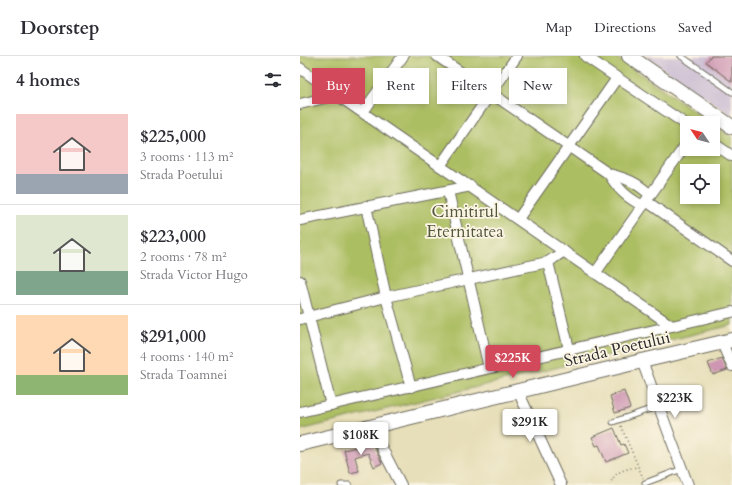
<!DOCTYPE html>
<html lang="en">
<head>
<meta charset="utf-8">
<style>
  body { margin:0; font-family:Cardo,serif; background:#f2f2f3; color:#2b2b33; height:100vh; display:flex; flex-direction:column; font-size:15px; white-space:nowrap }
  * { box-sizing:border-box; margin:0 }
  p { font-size:13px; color:#7c7c81 }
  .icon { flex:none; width:22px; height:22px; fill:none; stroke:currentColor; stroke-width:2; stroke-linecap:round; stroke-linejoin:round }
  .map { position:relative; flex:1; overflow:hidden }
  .drawer { display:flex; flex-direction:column; background:#fff; width:300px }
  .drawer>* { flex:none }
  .top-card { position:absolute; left:12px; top:12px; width:360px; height:36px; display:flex; gap:8px }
  .needle { width:26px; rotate:305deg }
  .tools { position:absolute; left:380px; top:60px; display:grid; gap:8px }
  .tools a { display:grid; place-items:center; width:40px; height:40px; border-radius:0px; background:#fff; box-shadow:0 2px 6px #0003; font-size:20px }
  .price { position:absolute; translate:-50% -34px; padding:0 9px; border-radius:4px; background:#fff; color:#222; font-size:13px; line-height:26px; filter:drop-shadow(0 1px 2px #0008) }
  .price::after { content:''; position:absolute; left:50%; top:24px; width:12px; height:9px; margin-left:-6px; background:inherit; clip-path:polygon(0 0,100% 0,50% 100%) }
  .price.on { background:#d1495b; color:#fff }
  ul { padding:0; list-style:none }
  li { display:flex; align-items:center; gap:12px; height:100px; padding:0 16px }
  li+li { border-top:1px solid #e1e1e2 }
  li span { display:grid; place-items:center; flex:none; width:112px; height:80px; border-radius:0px; color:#555 }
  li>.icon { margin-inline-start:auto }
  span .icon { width:48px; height:48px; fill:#fffc; stroke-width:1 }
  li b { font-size:17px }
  h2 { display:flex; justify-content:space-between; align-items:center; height:48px; padding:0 16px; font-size:17px }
  .chip { padding:0 14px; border-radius:0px; background:#fff; box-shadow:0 2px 6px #0003; font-size:14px; line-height:36px }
  .chip.on { background:#d1495b; color:#fff }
  header { display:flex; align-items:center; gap:24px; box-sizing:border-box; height:56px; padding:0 20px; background:#fff; border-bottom:1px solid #e1e1e2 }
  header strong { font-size:19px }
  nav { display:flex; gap:22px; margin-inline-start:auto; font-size:14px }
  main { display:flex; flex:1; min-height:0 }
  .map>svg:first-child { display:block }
  .industrial { fill:#ccbfd4 }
  .green { fill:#acbe62; stroke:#6c7446; fill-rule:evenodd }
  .building { fill:#ce96b2 }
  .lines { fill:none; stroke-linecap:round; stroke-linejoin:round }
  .lane-casing { stroke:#6d6a5d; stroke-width:7 }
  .street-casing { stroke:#6d6a5d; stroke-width:12 }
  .secondary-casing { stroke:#6d6a5d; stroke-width:16 }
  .path { stroke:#6d6a5d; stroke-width:1.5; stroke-dasharray:1 3; stroke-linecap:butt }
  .lane { stroke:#fff; stroke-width:5 }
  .street { stroke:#fff; stroke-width:10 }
  .secondary { stroke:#fff; stroke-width:14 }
  .labels { text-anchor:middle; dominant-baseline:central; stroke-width:3.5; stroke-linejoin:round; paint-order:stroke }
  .park-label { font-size:17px; fill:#52573c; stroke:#fcf5e5 }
  .street-label { font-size:17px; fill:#2b2b2b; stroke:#fcf5e5 }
</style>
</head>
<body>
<header>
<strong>Doorstep</strong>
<nav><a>Map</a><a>Directions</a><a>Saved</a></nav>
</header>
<main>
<section class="drawer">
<h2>4 homes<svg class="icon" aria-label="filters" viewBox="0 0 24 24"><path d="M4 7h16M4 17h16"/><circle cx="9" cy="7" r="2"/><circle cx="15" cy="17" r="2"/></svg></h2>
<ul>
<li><span style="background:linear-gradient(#f6c9c9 75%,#9aa5b1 0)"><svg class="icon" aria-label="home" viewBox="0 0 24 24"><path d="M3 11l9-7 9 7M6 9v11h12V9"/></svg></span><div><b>$225,000</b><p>3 rooms · 113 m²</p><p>Strada Poetului</p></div></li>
<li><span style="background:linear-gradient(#dfe7d0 70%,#7fa58c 0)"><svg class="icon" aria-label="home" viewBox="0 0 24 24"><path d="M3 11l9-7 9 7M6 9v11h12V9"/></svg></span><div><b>$223,000</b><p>2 rooms · 78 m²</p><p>Strada Victor Hugo</p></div></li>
<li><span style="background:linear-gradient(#ffd9b3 75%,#8fb573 0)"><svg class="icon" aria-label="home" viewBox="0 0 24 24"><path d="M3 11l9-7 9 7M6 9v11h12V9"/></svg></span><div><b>$291,000</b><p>4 rooms · 140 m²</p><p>Strada Toamnei</p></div></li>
</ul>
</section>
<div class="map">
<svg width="432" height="429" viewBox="0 0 432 429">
  <rect width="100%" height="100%" fill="#fcf5e5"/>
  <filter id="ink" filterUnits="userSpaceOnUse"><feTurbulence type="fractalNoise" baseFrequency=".025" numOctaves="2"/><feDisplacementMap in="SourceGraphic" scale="8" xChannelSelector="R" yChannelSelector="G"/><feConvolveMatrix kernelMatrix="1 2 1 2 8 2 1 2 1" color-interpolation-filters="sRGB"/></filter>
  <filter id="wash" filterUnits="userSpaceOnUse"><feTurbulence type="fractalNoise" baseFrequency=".012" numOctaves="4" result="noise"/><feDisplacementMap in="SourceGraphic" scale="16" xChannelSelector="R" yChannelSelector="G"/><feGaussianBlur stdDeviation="0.9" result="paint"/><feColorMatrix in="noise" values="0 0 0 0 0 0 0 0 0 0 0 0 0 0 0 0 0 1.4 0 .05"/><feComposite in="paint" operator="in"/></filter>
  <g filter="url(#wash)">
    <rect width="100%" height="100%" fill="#e7dfb9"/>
    <!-- industrial -->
    <path class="industrial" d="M345,0h87v60z"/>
    <!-- green -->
    <path class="green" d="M0,0h314l98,67h-25v26h26v-25l19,13v188l-432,105zM387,115h26v26h-26z"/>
    <g id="blocks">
      <!-- building -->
      <g class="building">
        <path d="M411,0h21v26l-26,-20z"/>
        <path d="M422,302l5,12 -14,5 -5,-12z"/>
        <path d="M324,335l6,17 -15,5 -5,-17z"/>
        <path d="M314,372l7,17 3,-1 4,9 -22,9 -7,-17 -3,1 -4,-9z"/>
        <path d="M72,387l10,20 -8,4 -6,-14 -13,4 4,14 -9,2 -6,-23z"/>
      </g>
    </g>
  </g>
  <g filter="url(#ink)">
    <use href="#blocks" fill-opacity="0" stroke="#6d6a5d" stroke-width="1"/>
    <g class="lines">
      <!-- lane casing -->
      <g class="lane-casing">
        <g id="lane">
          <path d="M381,0l51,36"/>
          <path d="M313,366l46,-16"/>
          <path d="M345,427l37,-14"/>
          <path d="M41,429h8"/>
        </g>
      </g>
      <!-- street casing -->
      <g class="street-casing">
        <g id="street">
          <path d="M137,0l172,118c10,16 17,23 34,32"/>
          <path d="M285,0l102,69"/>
          <path d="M0,12l37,27 335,231"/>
          <path d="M0,48l37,-9"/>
          <path d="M63,56l40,-56"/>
          <path d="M413,87l19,13"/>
          <path d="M140,110l77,-110"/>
          <path d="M309,118c17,4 29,9 41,21"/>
          <path d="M148,135l41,177"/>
          <path d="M346,145l86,60"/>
          <path d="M66,150l20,91 25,90"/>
          <path d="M218,163l99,-141"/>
          <path d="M0,164l171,-34"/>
          <path d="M248,206l21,87"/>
          <path d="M296,216l91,-129"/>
          <path d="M0,225l31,124"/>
          <path d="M0,263l86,-22 162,-35 6,-4 10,-7"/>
          <path d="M422,287l10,23"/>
          <path d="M342,305l46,124"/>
          <path d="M218,335l43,94"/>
          <path d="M0,356l432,-100"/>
          <path d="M71,371l30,58"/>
        </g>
      </g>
      <!-- secondary casing -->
      <g class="secondary-casing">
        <g id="secondary">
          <path d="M329,0l103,71"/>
          <path d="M0,388l342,-83 90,-21"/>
        </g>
      </g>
      <!-- path -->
      <g class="path">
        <path d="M321,370l22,52"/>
        <path d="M310,429c4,-14 15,-16 28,-18"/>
      </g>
      <!-- lane -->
      <use href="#lane" class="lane"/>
      <!-- street -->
      <use href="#street" class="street"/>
      <!-- secondary -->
      <use href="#secondary" class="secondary"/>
    </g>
  </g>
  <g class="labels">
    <!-- park labels -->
    <g class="park-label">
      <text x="165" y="155">Cimitirul<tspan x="165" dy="20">Eternitatea</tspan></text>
    </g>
    <!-- street labels -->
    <g class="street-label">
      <text transform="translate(317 293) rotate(-13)">Strada Poetului</text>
    </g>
  </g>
</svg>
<div class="tools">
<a><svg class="needle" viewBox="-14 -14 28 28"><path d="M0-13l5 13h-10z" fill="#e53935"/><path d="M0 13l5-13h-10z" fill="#7c7c81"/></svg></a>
<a><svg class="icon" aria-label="locate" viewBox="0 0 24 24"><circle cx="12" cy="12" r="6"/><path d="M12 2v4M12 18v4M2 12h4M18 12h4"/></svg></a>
</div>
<b class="price on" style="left:213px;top:323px">$225K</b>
<b class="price" style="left:375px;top:363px">$223K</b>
<b class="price" style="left:230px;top:387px">$291K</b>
<b class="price" style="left:61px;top:400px">$108K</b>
<div class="top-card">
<a class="chip on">Buy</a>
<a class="chip">Rent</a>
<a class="chip">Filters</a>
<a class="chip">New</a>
</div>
</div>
</main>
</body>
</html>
